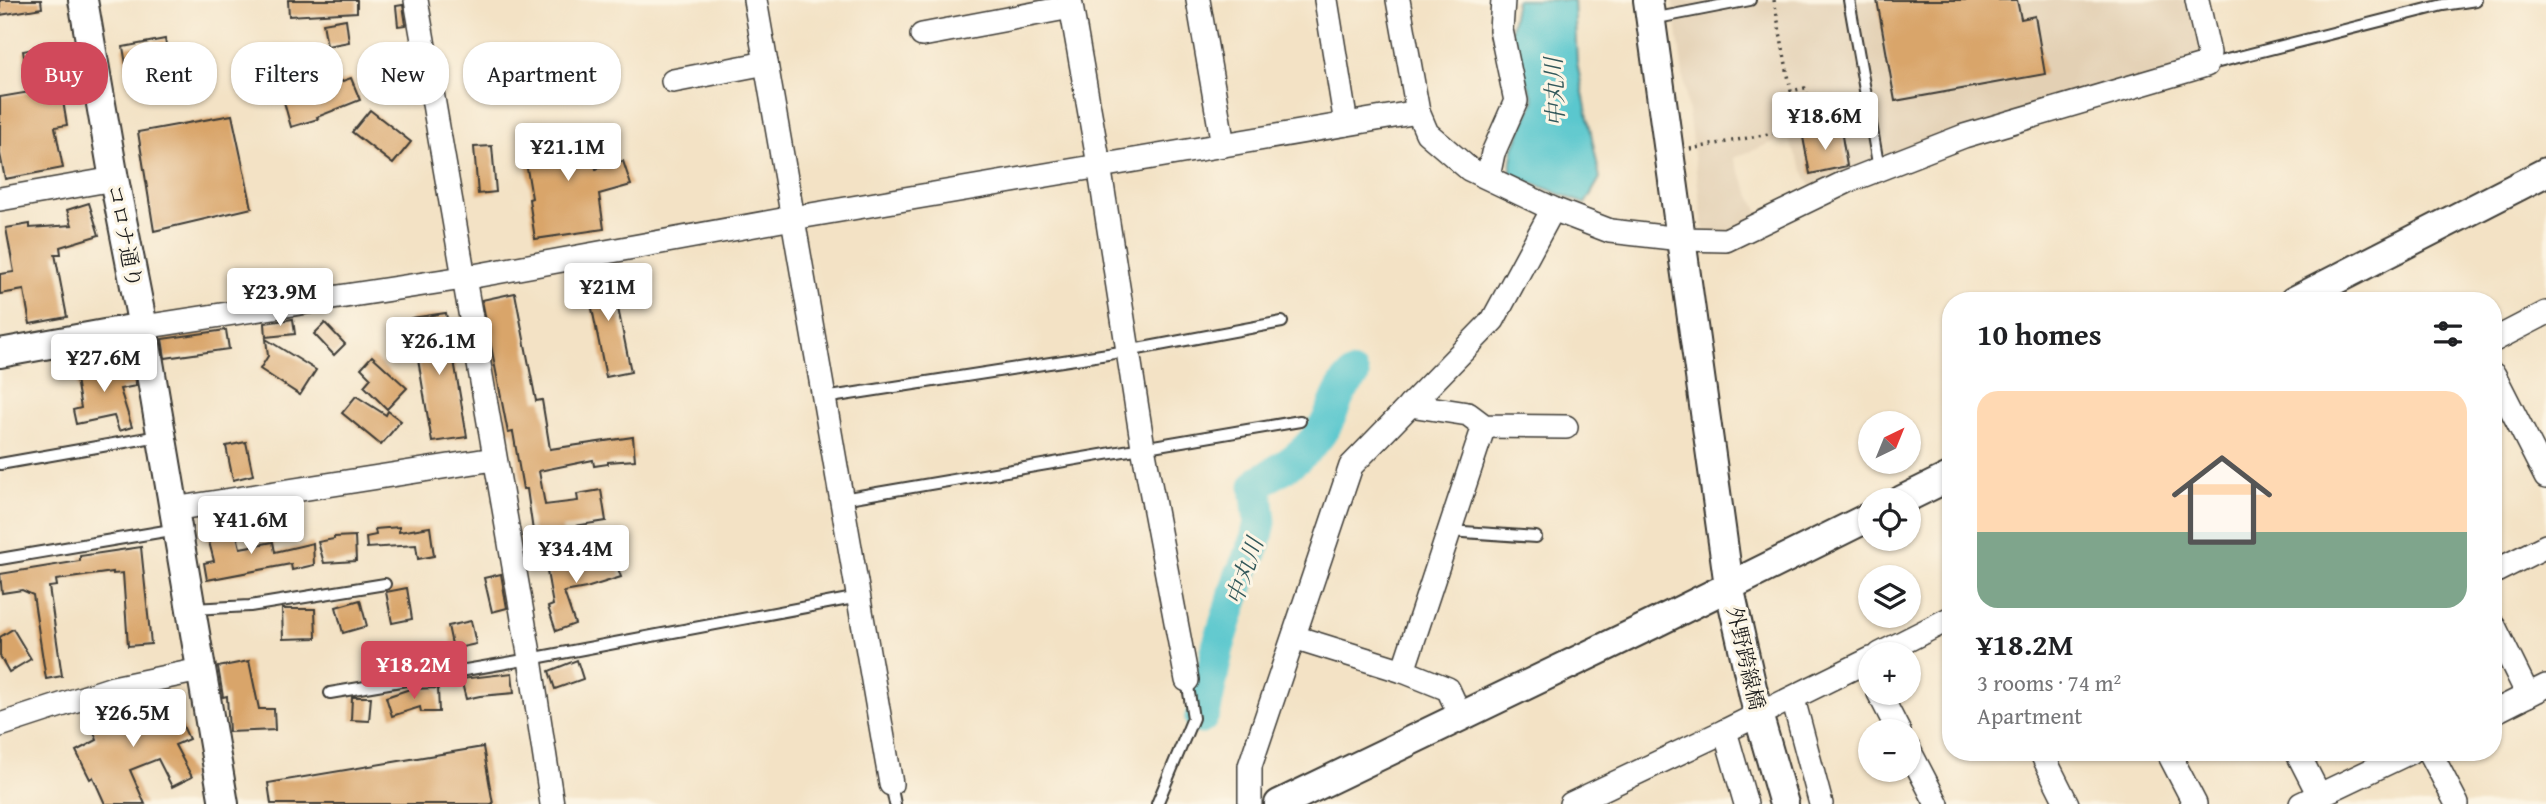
<!DOCTYPE html>
<html lang="en">
<head>
<meta charset="utf-8">
<style>
  body { margin:0; font-family:"Gentium Book Plus","Noto Serif JP",serif; background:#f2f2f2; color:#202124; height:100vh; display:flex; flex-direction:column; font-size:26px; white-space:nowrap }
  * { box-sizing:border-box; margin:0 }
  p { font-size:23px; color:#757577 }
  .icon { flex:none; width:38px; height:38px; fill:none; stroke:currentColor; stroke-width:2; stroke-linecap:round; stroke-linejoin:round }
  .map { position:relative; flex:1; overflow:hidden }
  .panel { position:absolute; left:1942px; top:292px; width:560px; height:469px; display:flex; flex-direction:column; background:#fff; border-radius:28px; box-shadow:0 2px 5px #0004 }
  .panel>* { flex:none }
  .hud { position:absolute; left:21px; top:42px; width:665px; height:63px; display:flex; gap:14px }
  .needle { width:46px; rotate:43deg }
  .tools { position:absolute; left:1858px; top:411px; display:grid; gap:14px }
  .tools a { display:grid; place-items:center; width:63px; height:63px; border-radius:50%; background:#fff; box-shadow:0 2px 5px #0004; font-size:35px }
  .price { position:absolute; translate:-50% -60px; padding:0 16px; border-radius:7px; background:#fff; color:#222; font-size:23px; line-height:46px; filter:drop-shadow(0 2px 4px #0008) }
  .price::after { content:''; position:absolute; left:50%; top:42px; width:21px; height:16px; margin-left:-10px; background:inherit; clip-path:polygon(0 0,100% 0,50% 100%) }
  .price.active { background:#d1495b; color:#fff }
  ul { padding:0; list-style:none }
  li { display:grid; align-content:center; gap:14px; height:371px; padding:0 35px }
  li+li { border-top:2px solid #e0e0e0 }
  li span { display:grid; place-items:center; height:217px; border-radius:21px; color:#555 }
  li>.icon { margin-inline-start:auto }
  span .icon { width:126px; height:126px; fill:#fffc; stroke-width:1 }
  li b { font-size:30px }
  h2 { display:flex; justify-content:space-between; align-items:center; height:84px; padding:0 35px; font-size:30px }
  .pill { padding:0 24px; border-radius:28px; background:#fff; box-shadow:0 2px 5px #0004; font-size:24px; line-height:63px }
  .pill.active { background:#d1495b; color:#fff }
  .map>svg:first-child { display:block }
  .built { fill:#e3d0b4 }
  .water { fill:#5ac7ce; stroke:#3b7275; stroke-width:2 }
  .lines { fill:none; stroke-linecap:round; stroke-linejoin:round }
  .river { stroke:#5ac7ce; stroke-width:33 }
  .building { fill:#d9a56a }
  .service-casing { stroke:#3c3a35; stroke-width:14 }
  .minor-casing { stroke:#3c3a35; stroke-width:26 }
  .tertiary-casing { stroke:#3c3a35; stroke-width:32 }
  .path { stroke:#3c3a35; stroke-width:3.5; stroke-dasharray:2 5; stroke-linecap:butt }
  .service { stroke:#fff; stroke-width:10 }
  .minor { stroke:#fff; stroke-width:23 }
  .tertiary { stroke:#fff; stroke-width:28 }
  .labels { text-anchor:middle; dominant-baseline:central; stroke-width:6; stroke-linejoin:round; paint-order:stroke }
  .street-label { font-size:21px; fill:#1c1c1c; stroke:#fcf5e5 }
  .water-label { font-size:23px; font-style:italic; fill:#32585a; stroke:#fcf5e5 }
</style>
</head>
<body>
<div class="map">
<svg width="2546" height="804" viewBox="0 0 2546 804">
  <rect width="100%" height="100%" fill="#fcf5e5"/>
  <filter id="ink" filterUnits="userSpaceOnUse"><feTurbulence type="fractalNoise" baseFrequency=".0143" numOctaves="2"/><feDisplacementMap in="SourceGraphic" scale="14" xChannelSelector="R" yChannelSelector="G"/><feConvolveMatrix kernelMatrix="1 2 1 2 8 2 1 2 1" color-interpolation-filters="sRGB"/></filter>
  <filter id="wash" filterUnits="userSpaceOnUse"><feTurbulence type="fractalNoise" baseFrequency=".00686" numOctaves="4" result="noise"/><feDisplacementMap in="SourceGraphic" scale="28" xChannelSelector="R" yChannelSelector="G"/><feGaussianBlur stdDeviation="1.57" result="paint"/><feColorMatrix in="noise" values="0 0 0 0 0 0 0 0 0 0 0 0 0 0 0 0 0 1.4 0 .05"/><feComposite in="paint" operator="in"/></filter>
  <g filter="url(#wash)">
    <rect width="100%" height="100%" fill="#f3e2c5"/>
    <!-- built -->
    <path class="built" d="M1673,0h520l13,65 -393,126 -26,-54 -54,21 28,59 -33,16 -24,-2z"/>
    <!-- water -->
    <path class="water" d="M1516,0h58l3,63 23,115 -15,26 -75,-30 4,-27 20,-46 -24,-69z"/>
    <g class="lines">
      <!-- river -->
      <path class="river" d="M1201,718l4,-8 13,-63 22,-70 15,-33 5,-22 -4,-36 4,-5c27,-15 50,-29 66,-57 10,-18 11,-33 27,-48"/>
    </g>
    <g id="blocks">
      <!-- building -->
      <g class="building">
        <path d="M0,0h41l1,8 -42,7z"/>
        <path d="M288,0h69v12l-68,4z"/>
        <path d="M1877,0h140l4,19 14,-3 10,58 -150,27z"/>
        <path d="M403,5l3,20 -8,1 -2,-20z"/>
        <path d="M346,19l3,23 -22,4 -4,-23z"/>
        <path d="M165,39l4,24 -42,7 -4,-23z"/>
        <path d="M67,43l5,31 -13,3 8,48 -12,2 8,41 -58,11 -5,-25v-57l30,-5 -7,-41z"/>
        <path d="M525,54l10,44 -18,4 -10,-44z"/>
        <path d="M351,78l9,22 -43,17 1,2 -27,8 -7,-25z"/>
        <path d="M370,110l41,32 -18,22 -41,-32z"/>
        <path d="M232,115l20,93 -98,23 -16,-99z"/>
        <path d="M586,126l10,43 27,-8 8,24 -32,9 5,35 -69,10 -6,-40 3,-1 -10,-59z"/>
        <path d="M1841,130l6,36 -37,8 -7,-37z"/>
        <path d="M492,146l4,46 -18,2 -4,-47z"/>
        <path d="M89,203l10,32 -39,12 1,7h-6l12,63 -37,7 -6,-34 -24,4v-20l14,-2 -8,-44 24,-4v4l42,-3 -5,-15z"/>
        <path d="M610,269l21,103 -25,5 -21,-103z"/>
        <path d="M515,293l21,108 6,-1 8,49 83,-12 2,23 -27,2v2l-14,2 -1,-6 -54,11 6,34 33,-4 -1,-7 24,-4 5,31 -44,7 1,6 -29,4 -7,-49h-4l-10,-57 -5,1 -26,-133z"/>
        <path d="M446,313l21,124 -35,5 -21,-124z"/>
        <path d="M293,319l2,15 -29,3 -1,-14z"/>
        <path d="M325,323l20,21 -11,11 -20,-21z"/>
        <path d="M226,330l3,19 -64,9 -3,-19z"/>
        <path d="M266,339l50,31 -16,25 -40,-26 8,-13z"/>
        <path d="M372,356l35,32 -20,21 -23,-23 7,-8 -10,-10z"/>
        <path d="M131,364l5,22 -16,3 12,38 -13,4 -5,-15 -38,8 -3,-14 8,-2 -7,-40 17,-3 1,7z"/>
        <path d="M356,396l30,19 2,-4 13,10 -20,24 -39,-32z"/>
        <path d="M246,442l7,33 -20,5 -7,-34z"/>
        <path d="M235,527l5,21 33,-6 2,10 38,-9 1,22 -22,5 -1,-6 -84,16 -3,-17 10,-2 -7,-27z"/>
        <path d="M399,527v5l31,-5 4,29 -16,3 -2,-14 -49,3 -1,-11 10,-2 -1,-6z"/>
        <path d="M355,536l1,25 -32,2 -6,-21 16,-3v-2z"/>
        <path d="M141,547l10,97 -23,2 -5,-73 -10,1v-2l-57,8 1,6 -8,1 13,89 -16,3 -13,-84 -11,-5 -20,3 -2,-19 80,-13v-5z"/>
        <path d="M613,554l8,23 -35,11 -22,4 11,32 -19,7 -8,-24 5,-2 -7,-39 24,-1v4z"/>
        <path d="M501,574l6,34 -15,4 -8,-34z"/>
        <path d="M407,588l5,31 -20,4 -6,-31z"/>
        <path d="M360,600l7,26 -24,7 -7,-26z"/>
        <path d="M282,609h33l1,29 -33,1z"/>
        <path d="M471,621l5,23 -23,5 -5,-23z"/>
        <path d="M13,629l18,30 -22,13 -9,-16v-19z"/>
        <path d="M577,660l6,19 -28,10 -6,-18z"/>
        <path d="M249,661l10,48h15l1,21 -46,2 -2,-36 -4,1 -5,-30z"/>
        <path d="M512,673l2,20 -34,3 -14,3 -5,-20z"/>
        <path d="M438,688l1,24h-18l-1,-5 -28,9 -6,-19 24,-8z"/>
        <path d="M352,697h19l-2,24 -18,-1z"/>
        <path d="M170,698l19,41 -14,6 17,32 -20,10 -14,-28 -28,11 15,34h-40l-12,-27 -3,2 -14,-28 21,-11 -10,-26 31,-13 7,17z"/>
        <path d="M483,747l10,57h-222l-3,-21z"/>
      </g>
    </g>
  </g>
  <g filter="url(#ink)">
    <use href="#blocks" fill-opacity="0" stroke="#3c3a35" stroke-width="2"/>
    <g class="lines">
      <!-- service casing -->
      <g class="service-casing">
        <g id="service">
          <path d="M1849,0l30,169"/>
          <path d="M1652,19l98,-19"/>
          <path d="M2207,65l236,-60 33,-5"/>
          <path d="M824,398l303,-47 155,-29"/>
          <path d="M0,464l159,-28"/>
          <path d="M842,499l458,-78"/>
          <path d="M1449,531l87,6"/>
          <path d="M0,559l177,-30"/>
          <path d="M192,609l58,-3 135,-22"/>
          <path d="M330,693l200,-34 329,-62"/>
          <path d="M891,784l4,20"/>
          <path d="M1157,804l36,-86 -6,-38"/>
        </g>
      </g>
      <!-- minor casing -->
      <g class="minor-casing">
        <g id="minor">
          <path d="M416,0l114,659 22,145"/>
          <path d="M755,0l136,784"/>
          <path d="M1070,0l29,165 44,282 44,233"/>
          <path d="M1198,0l25,145"/>
          <path d="M1326,0l20,124"/>
          <path d="M1398,0l20,112 9,21 42,36 84,40 57,22 71,8 45,1 120,-58 118,-46 242,-71 3,-12 -12,-53"/>
          <path d="M922,35l149,-28"/>
          <path d="M673,81l93,-18"/>
          <path d="M1488,177l5,-24 23,-52 -15,-71 2,-30"/>
          <path d="M0,199l114,-20"/>
          <path d="M143,327l320,-49 330,-60 625,-106"/>
          <path d="M2494,340l52,-27"/>
          <path d="M2494,375l52,102"/>
          <path d="M1410,405l58,9 16,12 82,1"/>
          <path d="M173,509l321,-50"/>
          <path d="M2494,572l52,-26"/>
          <path d="M2494,626l34,69"/>
          <path d="M1294,637l109,34 45,18 13,28"/>
          <path d="M1880,654l71,-36"/>
          <path d="M1403,671l81,-245"/>
          <path d="M1879,693l20,39"/>
          <path d="M1793,699l28,105"/>
          <path d="M2494,712l52,-26"/>
          <path d="M0,725l113,-37 87,-18"/>
          <path d="M1909,750l28,54"/>
          <path d="M2041,752l26,52"/>
          <path d="M2168,752l27,52"/>
          <path d="M2297,752l22,43"/>
          <path d="M2430,752l27,52"/>
          <path d="M1250,804v-38l101,-300 142,-146 60,-111"/>
          <path d="M1571,804l154,-73"/>
          <path d="M1746,804l-21,-73 146,-72"/>
          <path d="M2301,804l109,-52"/>
        </g>
      </g>
      <!-- tertiary casing -->
      <g class="tertiary-casing">
        <g id="tertiary">
          <path d="M83,0l31,179 29,148 81,477"/>
          <path d="M1648,0l81,586 29,128 26,90"/>
          <path d="M2294,301l252,-129"/>
          <path d="M0,353l143,-26"/>
          <path d="M1902,500l49,-24"/>
          <path d="M1279,804l372,-179 220,-109"/>
        </g>
      </g>
      <!-- path -->
      <g class="path">
        <path d="M1774,0l17,91 14,-3 13,37"/>
        <path d="M1690,149l168,-32"/>
      </g>
      <!-- service -->
      <use href="#service" class="service"/>
      <!-- minor -->
      <use href="#minor" class="minor"/>
      <!-- tertiary -->
      <use href="#tertiary" class="tertiary"/>
    </g>
  </g>
  <g class="labels">
    <!-- street labels -->
    <g class="street-label">
      <text transform="translate(125 236) rotate(79)">コロナ通り</text>
      <text transform="translate(1746 658) rotate(77)">外野跨線橋</text>
    </g>
    <!-- water labels -->
    <g class="water-label">
      <text transform="translate(1554 92) rotate(-92)">中丸川</text>
      <text transform="translate(1244 571) rotate(-71)">中丸川</text>
    </g>
  </g>
</svg>
<div class="tools">
<a><svg class="needle" viewBox="-14 -14 28 28"><path d="M0-13l5 13h-10z" fill="#e53935"/><path d="M0 13l5-13h-10z" fill="#757577"/></svg></a>
<a><svg class="icon" aria-label="locate" viewBox="0 0 24 24"><circle cx="12" cy="12" r="6"/><path d="M12 2v4M12 18v4M2 12h4M18 12h4"/></svg></a>
<a><svg class="icon" aria-label="layers" viewBox="0 0 24 24"><path d="M12 4l9 5-9 5-9-5zM3 14l9 5 9-5"/></svg></a>
<a>+</a>
<a>−</a>
</div>
<b class="price" style="left:1825px;top:152px">¥18.6M</b>
<b class="price" style="left:568px;top:183px">¥21.1M</b>
<b class="price" style="left:608px;top:323px">¥21M</b>
<b class="price" style="left:280px;top:328px">¥23.9M</b>
<b class="price" style="left:439px;top:377px">¥26.1M</b>
<b class="price" style="left:104px;top:394px">¥27.6M</b>
<b class="price" style="left:251px;top:556px">¥41.6M</b>
<b class="price" style="left:576px;top:585px">¥34.4M</b>
<b class="price active" style="left:414px;top:701px">¥18.2M</b>
<b class="price" style="left:133px;top:749px">¥26.5M</b>
<div class="hud">
<a class="pill active">Buy</a>
<a class="pill">Rent</a>
<a class="pill">Filters</a>
<a class="pill">New</a>
<a class="pill">Apartment</a>
</div>
<section class="panel">
<h2>10 homes<svg class="icon" aria-label="filters" viewBox="0 0 24 24"><path d="M4 7h16M4 17h16"/><circle cx="9" cy="7" r="2"/><circle cx="15" cy="17" r="2"/></svg></h2>
<ul>
<li><span style="background:linear-gradient(#ffd9b3 65%,#7fa58c 0)"><svg class="icon" aria-label="home" viewBox="0 0 24 24"><path d="M3 11l9-7 9 7M6 9v11h12V9"/></svg></span><div><b>¥18.2M</b><p>3 rooms · 74 m²</p><p>Apartment</p></div></li>
</ul>
</section>
</div>
</body>
</html>
